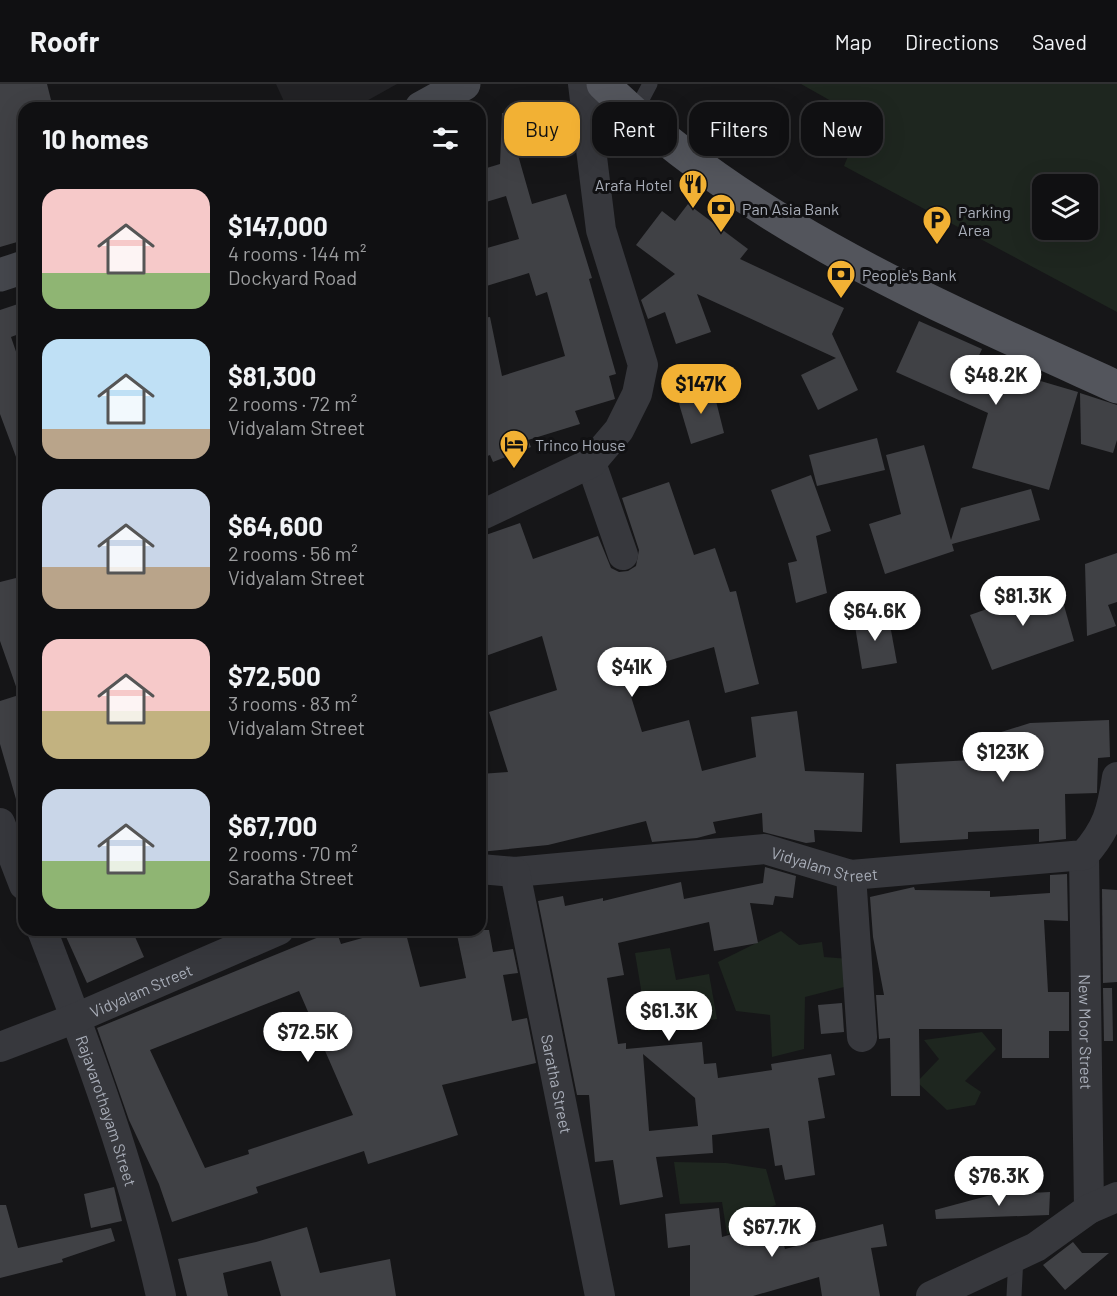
<!DOCTYPE html>
<html lang="en">
<head>
<meta charset="utf-8">
<style>
  body { margin:0; font-family:Barlow,sans-serif; background:#1e1e20; color:#f1f3f6; height:100vh; display:flex; flex-direction:column; font-size:22px; white-space:nowrap }
  * { box-sizing:border-box; margin:0 }
  p { font-size:20px; color:#9c9d9f }
  .icon { flex:none; width:33px; height:33px; fill:none; stroke:currentColor; stroke-width:2; stroke-linecap:round; stroke-linejoin:round }
  .map { position:relative; flex:1; overflow:hidden }
  .side { position:absolute; left:18px; top:18px; width:468px; height:834px; display:flex; flex-direction:column; background:#101012; border-radius:18px; box-shadow:0 6px 24px #0002,0 0 0 2px #303032 }
  .side>* { flex:none }
  .top-card { position:absolute; left:504px; top:18px; width:522px; height:54px; display:flex; gap:12px }
  .controls { position:absolute; left:1032px; top:90px; display:grid; gap:12px }
  .controls a { display:grid; place-items:center; width:66px; height:66px; border-radius:12px; background:#101012; box-shadow:0 6px 24px #0002,0 0 0 2px #303032; font-size:30px }
  .price { position:absolute; translate:-50% -51px; padding:0 14px; border-radius:21px; background:#fff; color:#222; font-size:20px; line-height:39px; filter:drop-shadow(0 2px 3px #0008) }
  .price::after { content:''; position:absolute; left:50%; top:36px; width:18px; height:14px; margin-left:-9px; background:inherit; clip-path:polygon(0 0,100% 0,50% 100%) }
  .price.current { background:#f2b134; color:#111 }
  ul { padding:0; list-style:none }
  li { display:flex; align-items:center; gap:18px; height:150px; padding:0 24px }
  li span { display:grid; place-items:center; flex:none; width:168px; height:120px; border-radius:18px; color:#555 }
  li>.icon { margin-inline-start:auto }
  span .icon { width:72px; height:72px; fill:#fffc; stroke-width:1 }
  li b { font-size:26px }
  h2 { display:flex; justify-content:space-between; align-items:center; height:72px; padding:0 24px; font-size:26px }
  .chip { padding:0 21px; border-radius:18px; background:#101012; box-shadow:0 6px 24px #0002,0 0 0 2px #303032; font-size:21px; line-height:54px }
  .chip.current { background:#f2b134; color:#111 }
  header { display:flex; align-items:center; gap:36px; box-sizing:border-box; height:84px; padding:0 30px; background:#101012; border-bottom:2px solid #303032 }
  header strong { font-size:28px }
  nav { display:flex; gap:33px; margin-inline-start:auto; font-size:21px }
  .map>svg:first-child { display:block }
  .built { fill:#222225 }
  .green { fill:#1e261f; fill-rule:evenodd }
  .building { fill:#404145; fill-rule:evenodd }
  .lines { fill:none; stroke-linecap:round; stroke-linejoin:round }
  .service { stroke:#37383d; stroke-width:15 }
  .minor { stroke:#37383d; stroke-width:30 }
  .secondary { stroke:#45474d; stroke-width:33 }
  .primary { stroke:#53555c; stroke-width:33 }
  .labels { text-anchor:middle; dominant-baseline:central; stroke-width:6; stroke-linejoin:round; paint-order:stroke }
  .poi-label { font-size:16px; fill:#a8adb8; stroke:#111113; text-anchor:start }
  .street-label { font-size:16px; fill:#a8adb8; stroke:#111113 }
</style>
</head>
<body>
<header>
<strong>Roofr</strong>
<nav><a>Map</a><a>Directions</a><a>Saved</a></nav>
</header>
<div class="map">
<svg width="1117" height="1212" viewBox="0 0 1117 1212">
  <rect width="100%" height="100%" fill="#161618"/>
  <!-- built -->
  <path class="built" d="M276,0h121l-43,24h-67z"/>
  <!-- green -->
  <g class="green">
    <path d="M801,0h316v228l-273,-146 19,-47zM1088,100v46h-46v-46z"/>
    <path d="M781,847l18,14 23,-3 2,15 26,2 -2,27 -43,11 -1,52 -32,8 -2,-42 -34,-4 -18,-49z"/>
    <path d="M670,864l6,32 33,-6 8,45 -69,12 -13,-78z"/>
    <path d="M982,948l14,17 -31,32 16,11 -6,13 -28,5 -30,-28 22,-23 -15,-19z"/>
    <path d="M674,1078l52,1 40,6 10,36 -33,12 -1,18 -15,-1 -5,-32 -42,2z"/>
  </g>
  <!-- building -->
  <g class="building">
    <path d="M0,0h47l6,24h-29v132l-24,7z"/>
    <path d="M502,29h3l6,20 40,1v22l-33,-1 14,49 34,-10 26,84 -3,1 27,95 -7,2 6,23 -40,12 5,13 -52,16 3,7 -38,15 -3,-7 -10,4v-141l10,-1 12,59 63,-20 -18,-64 -11,4 -7,-23 -49,15v-38l39,-11 -13,-43 -20,6 -6,-19v-13l20,-6z"/>
    <path d="M688,120l60,45 -8,10 104,49 -12,26 26,56 -40,20 -17,-35 35,-17 -139,-64 14,38 -35,12 -11,-32 -17,7 -7,-19 34,-26 -39,-29 26,-34 13,10z"/>
    <path d="M24,218v30l-13,5 13,38v97l-2,1 -22,-59v-104z"/>
    <path d="M919,237l63,28 -6,13 102,30 -29,98 -77,-22 16,-55 -92,-41z"/>
    <path d="M712,301l12,48 -33,11 -14,-47z"/>
    <path d="M1080,309l37,12v35l-4,13 -32,-9z"/>
    <path d="M877,354l8,32 -68,16 -8,-31z"/>
    <path d="M924,361l27,95 10,-32 70,-19 9,31 -88,24 2,7 -69,23 -16,-50 32,-10 -15,-59z"/>
    <path d="M811,391l20,56 -15,5 11,57 -31,10 -8,-40 9,-2 -26,-71z"/>
    <path d="M669,398l25,73 21,-7 15,44 6,-1 23,93 -34,9 -11,-46 -90,27 18,58 47,-12 13,51 54,-14 -5,-40 46,-6 8,60 59,2 -2,59 -48,-2 1,12 -9,1 -43,-11 -1,-19 -49,9 3,11 -19,5 -45,4 -6,-21 -98,24 -68,7v-78l28,-2 -19,-60 68,-22 -15,-54 -62,22v-121l40,-14 13,36 65,-23 13,32 8,4 9,-1 8,-5 3,-16 -17,-52z"/>
    <path d="M1117,469v49l-9,3 8,21 -29,10 -2,-72z"/>
    <path d="M24,492v230h-6l-18,-62v-43l19,-6 -19,-54v-59z"/>
    <path d="M1058,500l16,57 -82,29 -22,-55z"/>
    <path d="M888,530l9,49 -35,6 -8,-49z"/>
    <path d="M1109,636l1,37 -12,1 -1,35 -32,1 1,45 -27,3v-13l-71,3v7l-68,4 -4,-79 76,-4 -6,-17 64,-20z"/>
    <path d="M765,783l31,9 -3,22 -18,-2 -2,9 -23,-2 8,40 -44,8 -5,-29 -91,21 6,32 -17,3 11,66 8,-1v6l76,-7 2,22 12,-1 2,15 54,-8 -1,-6 60,-10 4,21 -17,3 7,40 -17,3 7,54 -30,5 -3,-15 -7,1 -6,-38 -57,7 1,18 -57,4 7,40 -43,8 -7,-45 -18,2 -6,-67h-12l-39,-194 25,-5 2,10 38,-8v3l78,-19 3,17 79,-16zM643,970l52,44 3,28 -49,5z"/>
    <path d="M1067,790l1,47 -24,-1 4,72h21v39h-20v27h-47v-29h-83l1,67h-29l-1,-58 -11,1 -3,-44h8l-11,-58 -3,-40 44,-10 1,3 75,1v6l60,-4v-18z"/>
    <path d="M1102,805l15,1v92l-14,1z"/>
    <path d="M63,846h69l12,27 -57,26z"/>
    <path d="M336,846l5,14 50,-14h14l15,57 46,-9 -10,-48h33l4,22 20,-3 5,24 -15,2 9,46 15,-3 9,45 -94,22 16,50 -90,29 -4,-13 -108,36 2,6 -86,29 -13,-38 -30,-64 -32,-92zM299,907l54,124 -105,35 1,4 -44,14 -55,-118z"/>
    <path d="M1103,904h9l1,53h-9z"/>
    <path d="M842,919l2,29 -23,2 -3,-29z"/>
    <path d="M114,1103l8,34 -31,7 -7,-34z"/>
    <path d="M1050,1108l-1,23 -113,4 -1,-9 56,-15z"/>
    <path d="M0,1121h6l12,43 93,-20 4,13 -53,18 1,3 -63,16z"/>
    <path d="M719,1124l3,29 55,-16 8,28 98,-25 4,22 -16,2 9,48h-58l-3,-19 -66,19h-63v-51l-22,3 -3,-34z"/>
    <path d="M307,1143l13,46 70,-14 6,37h-115l-10,-35 -48,12 5,23h-41l-9,-37 78,-17z"/>
    <path d="M1073,1158l9,11h27l-44,37 -22,-25z"/>
  </g>
  <g class="lines">
    <!-- service -->
    <g class="service">
      <path d="M634,30l16,-30"/>
      <path d="M1014,1212l2,-40"/>
    </g>
    <!-- minor -->
    <g class="minor">
      <path d="M591,379l32,92"/>
      <path d="M484,430l107,-51 28,-33 18,-36 6,-29 -42,-135 -18,-146"/>
      <path d="M0,739l24,62"/>
      <path id="s1" d="M1084,771l5,354"/>
      <path id="s2" d="M480,785l35,3 250,-23 86,26 233,-20c23,-26 28,-44 33,-78"/>
      <path id="s3" d="M515,788l85,424"/>
      <path d="M851,791l11,162"/>
      <path id="s4" d="M42,846c46,119 91,241 119,366"/>
      <path id="s5" d="M0,963l76,-29 203,-88"/>
      <path d="M931,1212l105,-49 53,-38 28,-12"/>
    </g>
    <!-- secondary -->
    <g class="secondary">
      <path d="M421,24l43,-24"/>
      <path d="M0,191l24,-8"/>
    </g>
    <!-- primary -->
    <path class="primary" d="M603,0c144,141 333,221 514,303"/>
  </g>
  <!-- icons -->
  <defs>
    <g id="restaurant-pin" transform="scale(1.5)"><path d="M0 17L-7.5 6A9.5 9.5 0 1 1 7.5 6Z" fill="#f2b134" stroke="#111113"/><path d="M-5-6h1v4h1v-4h1v4h1v-4h1v5L-1.5 .5V6h-2V.5L-5-1ZM5-6V6H3V1.5H1.5Q1.5-4 5-6Z" fill="#111"/></g>
    <g id="bank-pin" transform="scale(1.5)"><path d="M0 17L-7.5 6A9.5 9.5 0 1 1 7.5 6Z" fill="#f2b134" stroke="#111113"/><path d="M-6-4H6V4H-6ZM0-2.3a2.3 2.3 0 1 0 0 4.6a2.3 2.3 0 1 0 0-4.6Z" fill="#111"/></g>
    <g id="parking-pin" transform="scale(1.5)"><path d="M0 17L-7.5 6A9.5 9.5 0 1 1 7.5 6Z" fill="#f2b134" stroke="#111113"/><path d="M-3.5-5.5H1a3.5 3.5 0 0 1 0 7H-1V5.5H-3.5ZM-1-3.4V-.6H.8a1.4 1.4 0 0 0 0-2.8Z" fill="#111"/></g>
    <g id="hotel-pin" transform="scale(1.5)"><path d="M0 17L-7.5 6A9.5 9.5 0 1 1 7.5 6Z" fill="#f2b134" stroke="#111113"/><path d="M-6-4.5h1.5V1H6V5H4.5V3h-9V5H-6ZM-4 0a1.8 1.8 0 1 1 3.6 0ZM.5 0V-2.5h3Q6-2.5 6 0Z" fill="#111"/></g>
  </defs>
  <g fill-rule="evenodd">
    <use href="#restaurant-pin" x="693" y="100"/>
    <use href="#bank-pin" x="721" y="124"/>
    <use href="#parking-pin" x="937" y="136"/>
    <use href="#bank-pin" x="841" y="190"/>
    <use href="#hotel-pin" x="514" y="360"/>
  </g>
  <g class="labels">
    <!-- poi labels -->
    <g class="poi-label">
      <text x="672" y="100" text-anchor="end">Arafa Hotel</text>
      <text x="742" y="124">Pan Asia Bank</text>
      <text x="958" y="127">Parking<tspan x="958" dy="18">Area</tspan></text>
      <text x="862" y="190">People's Bank</text>
      <text x="535" y="360">Trinco House</text>
    </g>
    <!-- street labels -->
    <g class="street-label">
      <text stroke="none"><textPath href="#s2" startOffset="348">Vidyalam Street</textPath></text>
      <text stroke="none"><textPath href="#s5" startOffset="152">Vidyalam Street</textPath></text>
      <text stroke="none"><textPath href="#s1" startOffset="177">New Moor Street</textPath></text>
      <text stroke="none"><textPath href="#s3" startOffset="216">Saratha Street</textPath></text>
      <text stroke="none"><textPath href="#s4" startOffset="192">Rajavarothayam Street</textPath></text>
    </g>
  </g>
</svg>
<div class="controls">
<a><svg class="icon" aria-label="layers" viewBox="0 0 24 24"><path d="M12 4l9 5-9 5-9-5zM3 14l9 5 9-5"/></svg></a>
</div>
<b class="price" style="left:996px;top:322px">$48.2K</b>
<b class="price current" style="left:701px;top:331px">$147K</b>
<b class="price" style="left:1023px;top:543px">$81.3K</b>
<b class="price" style="left:875px;top:558px">$64.6K</b>
<b class="price" style="left:632px;top:614px">$41K</b>
<b class="price" style="left:1003px;top:699px">$123K</b>
<b class="price" style="left:669px;top:958px">$61.3K</b>
<b class="price" style="left:308px;top:979px">$72.5K</b>
<b class="price" style="left:999px;top:1123px">$76.3K</b>
<b class="price" style="left:772px;top:1174px">$67.7K</b>
<div class="top-card">
<a class="chip current">Buy</a>
<a class="chip">Rent</a>
<a class="chip">Filters</a>
<a class="chip">New</a>
</div>
<section class="side">
<h2>10 homes<svg class="icon" aria-label="filters" viewBox="0 0 24 24"><path d="M4 7h16M4 17h16"/><circle cx="9" cy="7" r="2"/><circle cx="15" cy="17" r="2"/></svg></h2>
<ul>
<li><span style="background:linear-gradient(#f6c9c9 70%,#8fb573 0)"><svg class="icon" aria-label="home" viewBox="0 0 24 24"><path d="M3 11l9-7 9 7M6 9v11h12V9"/></svg></span><div><b>$147,000</b><p>4 rooms · 144 m²</p><p>Dockyard Road</p></div></li>
<li><span style="background:linear-gradient(#bfe0f5 75%,#b9a48a 0)"><svg class="icon" aria-label="home" viewBox="0 0 24 24"><path d="M3 11l9-7 9 7M6 9v11h12V9"/></svg></span><div><b>$81,300</b><p>2 rooms · 72 m²</p><p>Vidyalam Street</p></div></li>
<li><span style="background:linear-gradient(#c9d6e8 65%,#b9a48a 0)"><svg class="icon" aria-label="home" viewBox="0 0 24 24"><path d="M3 11l9-7 9 7M6 9v11h12V9"/></svg></span><div><b>$64,600</b><p>2 rooms · 56 m²</p><p>Vidyalam Street</p></div></li>
<li><span style="background:linear-gradient(#f6c9c9 60%,#c2b280 0)"><svg class="icon" aria-label="home" viewBox="0 0 24 24"><path d="M3 11l9-7 9 7M6 9v11h12V9"/></svg></span><div><b>$72,500</b><p>3 rooms · 83 m²</p><p>Vidyalam Street</p></div></li>
<li><span style="background:linear-gradient(#c9d6e8 60%,#8fb573 0)"><svg class="icon" aria-label="home" viewBox="0 0 24 24"><path d="M3 11l9-7 9 7M6 9v11h12V9"/></svg></span><div><b>$67,700</b><p>2 rooms · 70 m²</p><p>Saratha Street</p></div></li>
</ul>
</section>
</div>
</body>
</html>
